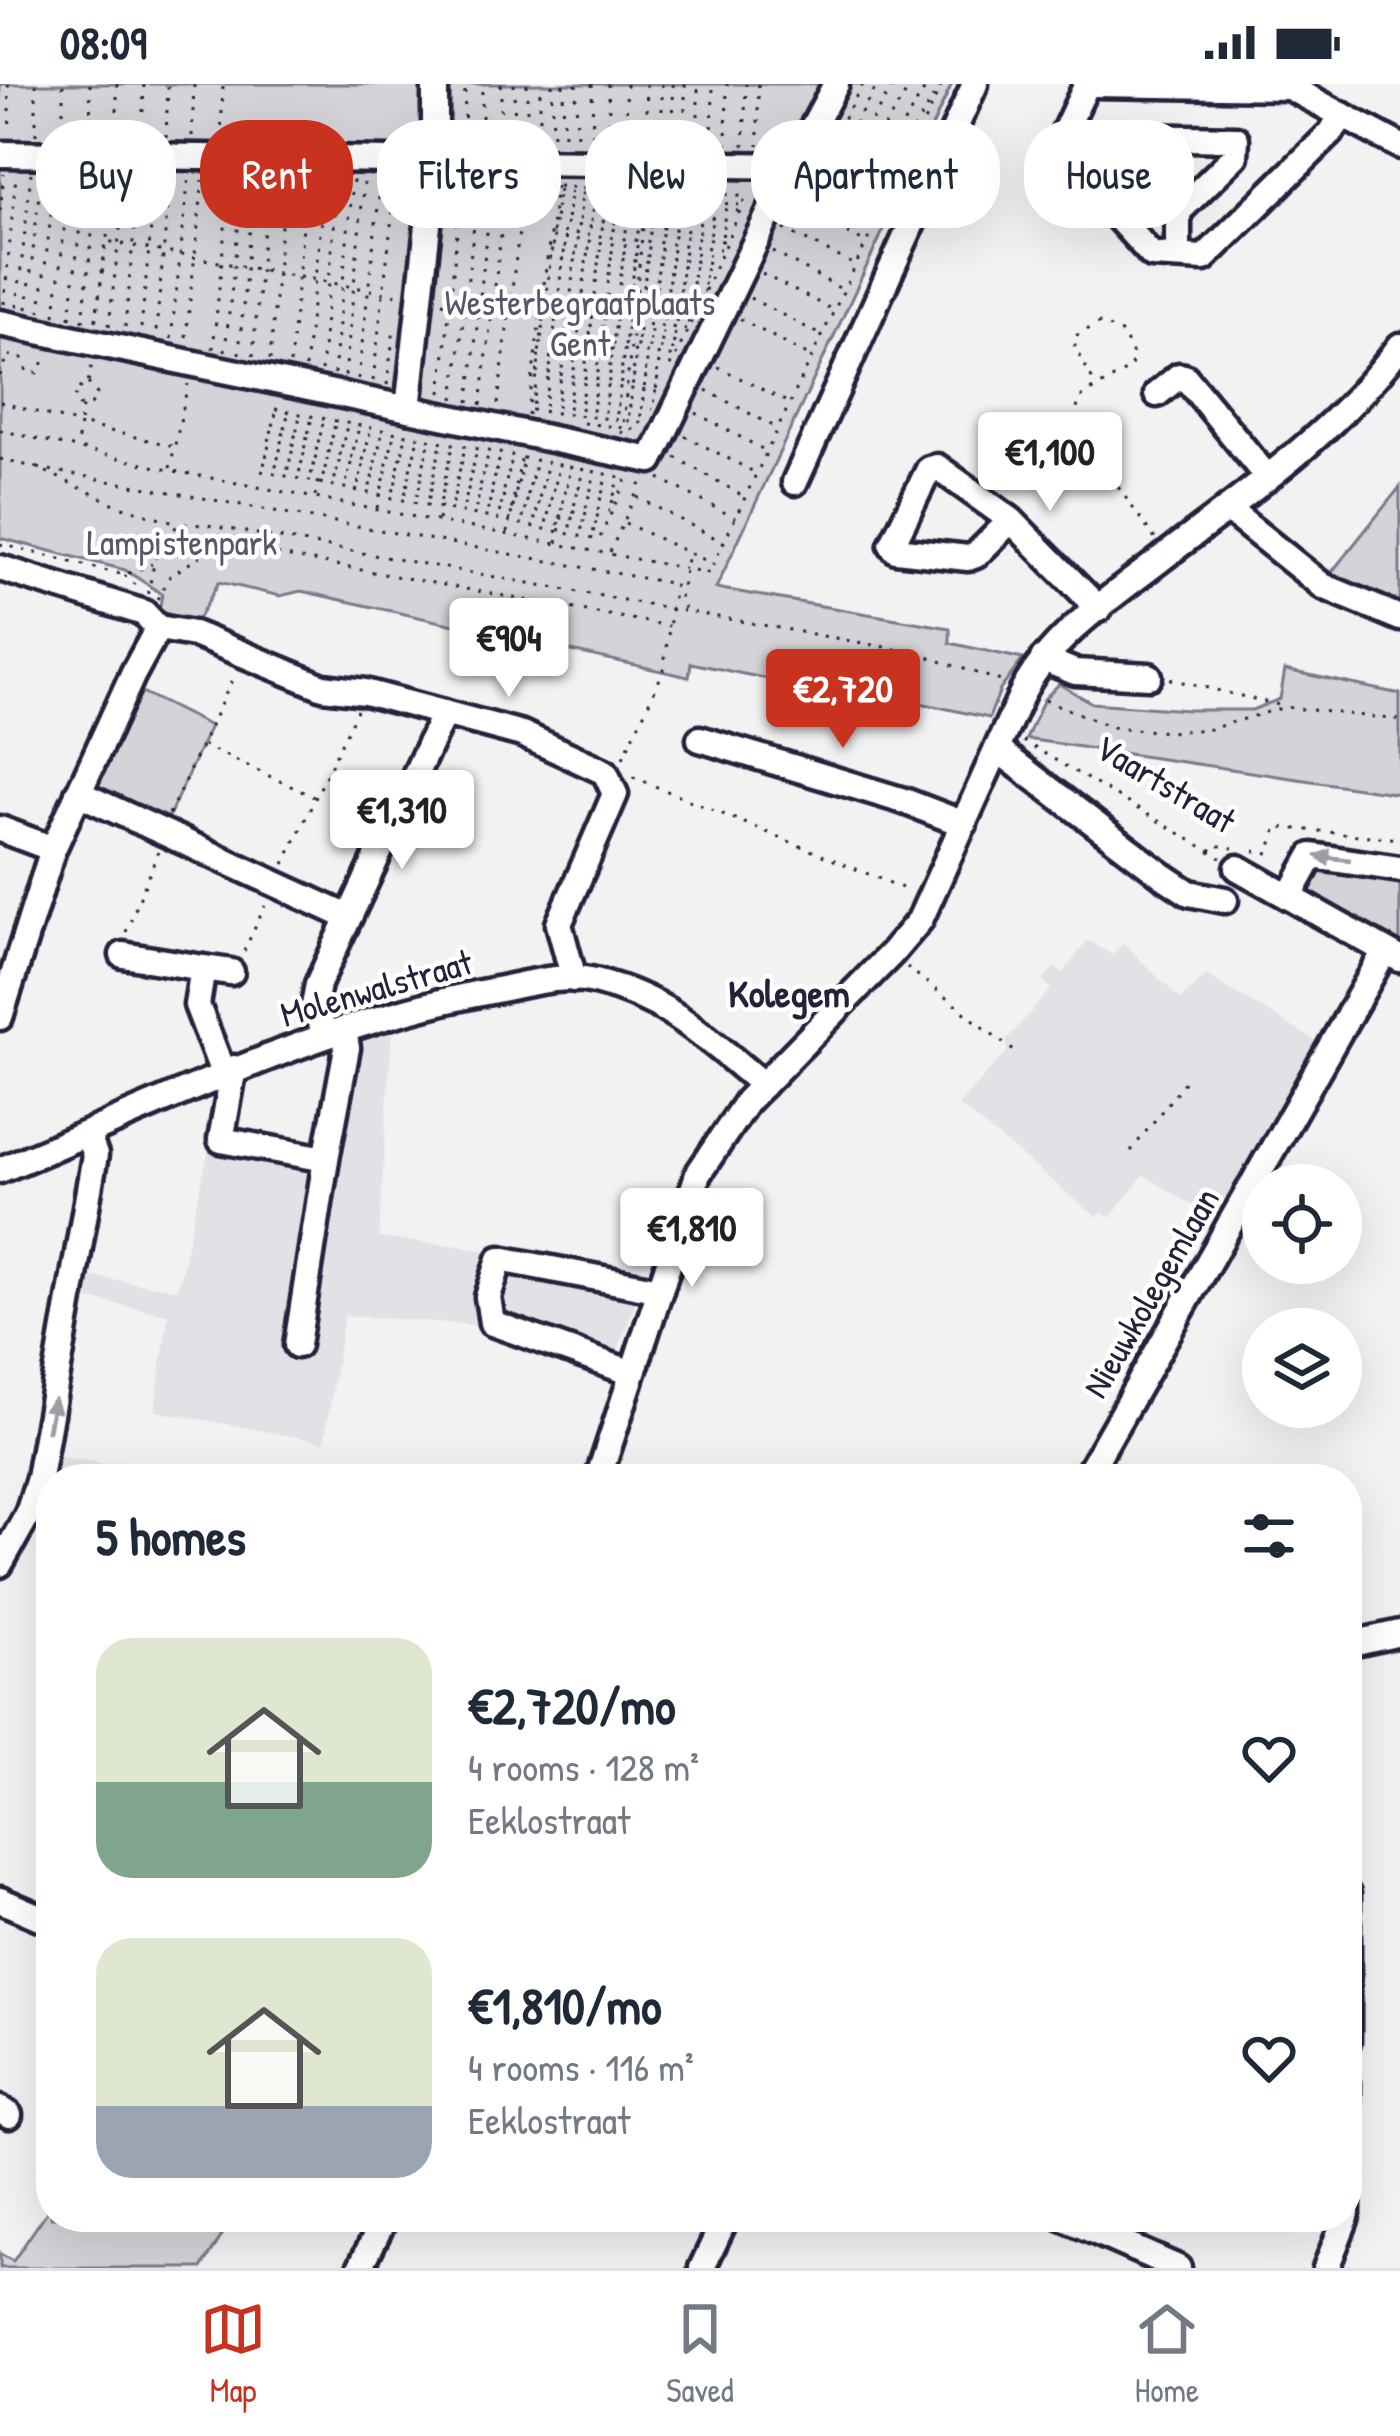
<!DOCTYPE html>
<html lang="en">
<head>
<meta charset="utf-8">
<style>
  body { margin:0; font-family:"Patrick Hand",sans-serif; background:#f6f6f7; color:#1f2937; height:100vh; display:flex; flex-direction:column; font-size:45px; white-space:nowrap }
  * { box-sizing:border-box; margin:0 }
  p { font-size:39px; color:#747a83 }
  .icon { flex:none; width:66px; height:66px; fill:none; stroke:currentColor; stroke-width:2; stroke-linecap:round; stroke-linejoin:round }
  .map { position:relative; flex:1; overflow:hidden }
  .sheet { position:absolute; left:36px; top:1380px; width:1326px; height:768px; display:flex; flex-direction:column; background:#fff; border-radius:48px; box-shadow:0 12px 48px #0002 }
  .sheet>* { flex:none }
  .top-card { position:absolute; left:36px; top:36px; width:1329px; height:108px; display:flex; gap:24px }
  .fabs { position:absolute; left:1242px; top:1080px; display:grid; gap:24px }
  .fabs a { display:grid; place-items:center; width:120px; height:120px; border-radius:50%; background:#fff; box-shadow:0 12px 48px #0002; font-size:60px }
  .price { position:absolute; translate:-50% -102px; padding:0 27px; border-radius:12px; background:#fff; color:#222; font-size:39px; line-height:78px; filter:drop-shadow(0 3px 6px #0008) }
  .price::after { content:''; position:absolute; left:50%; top:72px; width:36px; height:27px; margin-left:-18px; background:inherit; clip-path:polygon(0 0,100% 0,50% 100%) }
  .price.on { background:#c8321e; color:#fff }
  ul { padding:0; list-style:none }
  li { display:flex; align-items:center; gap:36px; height:300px; padding:0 60px }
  li span { display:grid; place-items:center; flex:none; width:336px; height:240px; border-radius:36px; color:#555 }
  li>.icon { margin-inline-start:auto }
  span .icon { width:144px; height:144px; fill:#fffc; stroke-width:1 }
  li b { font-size:51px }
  h2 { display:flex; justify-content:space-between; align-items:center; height:144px; padding:0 60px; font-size:51px }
  .tag { padding:0 42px; border-radius:48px; background:#fff; box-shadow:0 12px 48px #0002; font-size:42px; line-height:108px }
  .tag.on { background:#c8321e; color:#fff }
  .status { display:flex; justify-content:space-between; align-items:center; height:84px; padding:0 60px; background:#fff; direction:ltr }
  .status svg { height:33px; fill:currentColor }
  .tab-bar { display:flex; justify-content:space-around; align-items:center; height:168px; border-top:3px solid #e0e1e3; background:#fff; font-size:33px; color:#747a83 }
  .tab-bar a { display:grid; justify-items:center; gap:6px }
  .tab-bar .on { color:#c8321e }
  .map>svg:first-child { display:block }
  .built { fill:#e2e2e6 }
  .green { fill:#d3d3d8; stroke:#7a7a8a; stroke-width:3 }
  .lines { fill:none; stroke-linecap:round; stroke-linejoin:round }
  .minor-casing { stroke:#22223b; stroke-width:33 }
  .path { stroke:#22223b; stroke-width:3; stroke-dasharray:3 9; stroke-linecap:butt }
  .minor { stroke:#fff; stroke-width:24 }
  .oneway { fill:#9c9ca7 }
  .labels { text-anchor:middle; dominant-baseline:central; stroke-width:9; stroke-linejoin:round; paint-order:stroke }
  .park-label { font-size:36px; fill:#57576a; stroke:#fff }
  .street-label { font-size:36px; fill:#22223b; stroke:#fff }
  .neighbourhood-label { font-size:39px; font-weight:bold; fill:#22223b; stroke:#fff }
</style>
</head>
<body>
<div class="status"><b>08:09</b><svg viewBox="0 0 49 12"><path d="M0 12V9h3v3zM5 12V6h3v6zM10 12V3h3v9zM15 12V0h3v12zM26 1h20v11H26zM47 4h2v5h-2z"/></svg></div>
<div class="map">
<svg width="1400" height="2184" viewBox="0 0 1400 2184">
  <rect width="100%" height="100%" fill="#f2f2f3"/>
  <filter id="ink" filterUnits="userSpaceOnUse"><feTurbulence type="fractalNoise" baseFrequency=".00833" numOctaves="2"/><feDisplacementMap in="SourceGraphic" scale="24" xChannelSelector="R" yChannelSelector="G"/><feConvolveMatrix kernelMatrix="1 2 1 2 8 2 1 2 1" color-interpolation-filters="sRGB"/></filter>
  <g filter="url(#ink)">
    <!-- built -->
    <g class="built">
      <path d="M1088,856l24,15 12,-12 56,56 26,-24 113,68 -105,176 -70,-44 -34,42 -8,-5 -5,5 -139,-112 49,-53v-13l44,-50 -8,-8 11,-14 9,6z"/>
      <path d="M392,947l-13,207 81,8 183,35 -34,93 -137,-49 -128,-10 -20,127 -169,-31 13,-97 -84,-16 3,-22 90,13 45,-196 4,42 99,17 12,-104z"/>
      <path d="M56,1372l94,15 -2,8h-95z"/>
    </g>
    <!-- green -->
    <g class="green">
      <path d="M0,0h952l-236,504 234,40v15l73,16 -23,31 -11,28 -142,-31 -2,8 -154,-32 -2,14 -14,-3 -374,-83 -21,5 -61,-14 -23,41 -37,-12 3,-17 -37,-24 -125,-32z"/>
      <path d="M1400,403v122l-73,-31z"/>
      <path d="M1285,586l115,24v100l-374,-55 18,-40 15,-15 33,19 96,7h64l28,-11z"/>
      <path d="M142,608l68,34 -42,92 -74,-33z"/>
      <path d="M1333,782l67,11v68l-96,-53 12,-23z"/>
      <path d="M51,2122v11h156l22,7 -27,44h-202v-14l13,7z"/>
    </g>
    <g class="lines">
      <!-- minor casing -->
      <g class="minor-casing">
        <g id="minor">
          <path d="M1087,0l-31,66 96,105 52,3 127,-125 11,-18"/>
          <path d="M1094,0l195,3 111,59"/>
          <path d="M0,70l792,12"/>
          <path d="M1178,172v-44l57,-56 1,-17 -101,-2 -8,16 51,59"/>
          <path d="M0,239l651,137 141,-294 44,-82"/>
          <path d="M1157,310l22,-18 6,1 82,100"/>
          <path d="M408,325l27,-248v-77"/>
          <path d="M795,398l180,-398"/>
          <path d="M1227,425l96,77 77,32"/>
          <path d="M1011,436l-74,-53 -8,2 -37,76 4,5 72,8 8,-3 35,-35 88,89"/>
          <path d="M0,484l144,45 14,15 36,6 129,53 42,5 157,42 83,38 10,22 -56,130 15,55"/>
          <path d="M1043,575l32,13 74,4"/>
          <path d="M700,655l204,62 60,23"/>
          <path d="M998,666l164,125 27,18 36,7"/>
          <path d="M78,709l270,124"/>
          <path d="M0,745l53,20"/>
          <path d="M1238,784l162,91"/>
          <path d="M1290,812l22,-40 88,13"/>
          <path d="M123,871l80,13 -6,37 26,68"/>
          <path d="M203,884l28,4"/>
          <path d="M0,933l53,-168 80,-175 25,-46"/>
          <path d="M325,950l-11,-28 4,-22 126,-271"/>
          <path d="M234,984l-13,72 105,19 21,-111 -3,-19"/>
          <path d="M0,1086c164,-67 320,-148 496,-180 31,-6 66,-17 99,-9 73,18 112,57 168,104"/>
          <path d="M297,1261l29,-186"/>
          <path d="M632,1289l-140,-50 -4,-26 12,-38 160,31"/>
          <path d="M598,1395l100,-305 49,-73 145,-148 28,-33 103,-229c30,-56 89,-94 138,-132 85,-65 175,-126 239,-213"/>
          <path d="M1085,1395l299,-526"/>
          <path d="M0,1480l28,-50 11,-36 56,-323 -8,-21"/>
          <path d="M1347,1561l53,-12"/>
          <path d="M1347,1810v148"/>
          <path d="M0,1816l51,22"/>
          <path d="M1347,1999v130"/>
          <path d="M0,2025l9,6"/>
          <path d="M1062,2133l116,51"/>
          <path d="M360,2184l25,-51"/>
          <path d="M702,2184l24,-51"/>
          <path d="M1326,2184l20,-51"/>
        </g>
      </g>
      <!-- path -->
      <g class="path">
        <path d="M8,0l2,46"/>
        <path d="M90,0l1,52"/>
        <path d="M117,0v52"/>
        <path d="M501,0v58"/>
        <path d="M514,0l1,58"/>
        <path d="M527,0v58"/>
        <path d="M552,0l1,59"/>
        <path d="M563,0l1,59"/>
        <path d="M576,0l1,59"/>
        <path d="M592,0l1,58"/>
        <path d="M608,0l2,58"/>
        <path d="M626,0l1,58"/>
        <path d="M646,0l2,58"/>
        <path d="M662,0v61"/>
        <path d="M673,0l1,61"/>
        <path d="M685,0v56"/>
        <path d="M758,0v62"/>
        <path d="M36,51v-51"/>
        <path d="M63,52v-52"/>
        <path d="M142,52l2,-52"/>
        <path d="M192,52l2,-52"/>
        <path d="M166,53l2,-53"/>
        <path d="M221,54l2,-54"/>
        <path d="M698,56v-56"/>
        <path d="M712,56l1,-56"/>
        <path d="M464,58l1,-58"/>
        <path d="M482,58v-58"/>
        <path d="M540,59v-59"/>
        <path d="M726,62l1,-62"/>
        <path d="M744,62l2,-62"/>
        <path d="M826,66l37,-66"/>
        <path d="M818,76l70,37"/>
        <path d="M830,81l48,-81"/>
        <path d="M841,88l53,-88"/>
        <path d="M852,94l60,-94"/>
        <path d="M806,98l70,39"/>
        <path d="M866,101l62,-101"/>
        <path d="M558,102l181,19"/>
        <path d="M666,103l80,10 -70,159"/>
        <path d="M557,107l181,20"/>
        <path d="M876,107l58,-95"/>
        <path d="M556,114l175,22"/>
        <path d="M794,122l72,37"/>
        <path d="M555,123l175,20"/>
        <path d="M0,127l4,-37"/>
        <path d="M554,132l174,19"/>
        <path d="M553,139l170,18"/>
        <path d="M784,145l71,36"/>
        <path d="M551,147l169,18"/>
        <path d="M552,153l167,19"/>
        <path d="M551,161l163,18"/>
        <path d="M550,167l163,19"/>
        <path d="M773,168l70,38"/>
        <path d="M549,174l157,19"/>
        <path d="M548,183l157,17"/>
        <path d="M762,190l71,36"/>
        <path d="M547,193l157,14"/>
        <path d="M546,204l151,18"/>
        <path d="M544,214l146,17"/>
        <path d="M750,214l71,37"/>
        <path d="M442,218l67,9"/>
        <path d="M4,220l12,-128"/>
        <path d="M544,220l145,18"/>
        <path d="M17,223l14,-134"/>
        <path d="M27,225l14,-134"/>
        <path d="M40,228l15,-134"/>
        <path d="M543,228l91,10"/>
        <path d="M55,231l15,-140"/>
        <path d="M70,234l15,-140"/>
        <path d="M740,235l71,38"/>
        <path d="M96,236l10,-79 291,54"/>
        <path d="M542,236l139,15"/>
        <path d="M83,237l15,-146"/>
        <path d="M96,237l19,-145"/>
        <path d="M636,239l50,6"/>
        <path d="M109,242l17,-151"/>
        <path d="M125,243l14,-151"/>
        <path d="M141,244l15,-151"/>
        <path d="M541,244l139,15"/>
        <path d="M156,247l14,-151"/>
        <path d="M540,252l138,14"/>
        <path d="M186,253l17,-157"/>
        <path d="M171,255l18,-163"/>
        <path d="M539,259l92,8"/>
        <path d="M213,265l17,-170"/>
        <path d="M538,266l134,15"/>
        <path d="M225,267l18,-169"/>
        <path d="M633,267l42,6"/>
        <path d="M239,270l15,-176"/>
        <path d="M253,272l15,-175"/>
        <path d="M537,272l131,17"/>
        <path d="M270,276l15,-182"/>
        <path d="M290,280l17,-181"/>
        <path d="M537,280l127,16"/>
        <path d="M718,283l71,36"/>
        <path d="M305,284l21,-188"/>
        <path d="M321,287l17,-188"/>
        <path d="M536,287l126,17"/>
        <path d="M334,290l19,-194"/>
        <path d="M0,292l7,-21 15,3 5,14 10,1 10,-16"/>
        <path d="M345,292l19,-193"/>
        <path d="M535,294l122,14"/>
        <path d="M358,295l23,-199"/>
        <path d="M373,297l23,-199"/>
        <path d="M88,299l9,11 -6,11 -12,1 -5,-14 14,-9 4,-20"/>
        <path d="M387,301l7,-56"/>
        <path d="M534,304l121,13"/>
        <path d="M706,306l71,38"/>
        <path d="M1091,307l1,-12 -18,-35 3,-9 23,-12 23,11 11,23 -4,11 -51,31 -5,26 81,114"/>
        <path d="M441,309l21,-211"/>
        <path d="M533,311l120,14"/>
        <path d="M454,315l25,-217"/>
        <path d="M0,318l80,22 -3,22"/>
        <path d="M469,318l23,-217"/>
        <path d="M532,319l116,13"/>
        <path d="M498,320l27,-222"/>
        <path d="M481,321l26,-223"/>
        <path d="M82,323l-2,17 94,22"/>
        <path d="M275,325l351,69"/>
        <path d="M531,326l116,13"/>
        <path d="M696,329l70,38"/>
        <path d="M274,331l348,72"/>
        <path d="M528,331l28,-229"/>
        <path d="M583,339l56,7"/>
        <path d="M272,340l346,71"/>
        <path d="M0,346l169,40 540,103 233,-489"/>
        <path d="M270,347l345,71"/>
        <path d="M622,350l25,-247"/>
        <path d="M685,352l71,37"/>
        <path d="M268,355l342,72"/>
        <path d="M267,363l340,71"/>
        <path d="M265,371l339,70"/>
        <path d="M675,373l70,40"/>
        <path d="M0,375l38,9 81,38 59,17"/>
        <path d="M263,379l337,69"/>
        <path d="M38,384l637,116 -12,88 -40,86"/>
        <path d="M170,384l18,-84"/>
        <path d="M261,387l338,69 28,-62"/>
        <path d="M659,394l76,40"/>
        <path d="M315,412l5,-20"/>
        <path d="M637,413l86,45"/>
        <path d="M377,424l5,-20"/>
        <path d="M438,436l4,-20"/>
        <path d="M625,439l88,41"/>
        <path d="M507,449l15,-79"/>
        <path d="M557,459l5,-26"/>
        <path d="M0,460l124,31 28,-11"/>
        <path d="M610,468l33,-73"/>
        <path d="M124,491l15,13"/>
        <path d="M148,510c6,-30 7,-51 32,-70l27,1 705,127 92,30"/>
        <path d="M157,515l13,-23 49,-32 450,82"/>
        <path d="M684,525l-4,-12 8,-43"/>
        <path d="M1170,595l113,27"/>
        <path d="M1045,616l67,27 55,5 43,-3 75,-22 115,13"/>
        <path d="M1023,657l198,117"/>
        <path d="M203,661l111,52"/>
        <path d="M633,693l274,113"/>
        <path d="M169,730l65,-138"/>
        <path d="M1210,767l4,-6 19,3"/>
        <path d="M1254,767l15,2 8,-26 123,12"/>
        <path d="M284,780l73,-154"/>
        <path d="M126,848l32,-80"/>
        <path d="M244,867l21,-45"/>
        <path d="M907,883l112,88"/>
        <path d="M1131,1067l57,-74"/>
      </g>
      <!-- minor -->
      <use href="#minor" class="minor"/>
    </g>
    <!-- one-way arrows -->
    <defs><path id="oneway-solid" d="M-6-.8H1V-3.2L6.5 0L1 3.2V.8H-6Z" transform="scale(3)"/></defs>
    <g class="oneway">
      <use href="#oneway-solid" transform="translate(1333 774) rotate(-173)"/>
      <use href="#oneway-solid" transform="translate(51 1331) rotate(-79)"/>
    </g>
  </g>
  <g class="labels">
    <!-- park labels -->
    <g class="park-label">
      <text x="580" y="217">Westerbegraafplaats<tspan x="580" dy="41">Gent</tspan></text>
      <text x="182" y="457">Lampistenpark</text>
    </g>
    <!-- street labels -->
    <g class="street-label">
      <text transform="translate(1166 699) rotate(31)">Vaartstraat</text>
      <text transform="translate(376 903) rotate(-16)">Molenwalstraat</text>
      <text transform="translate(1150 1208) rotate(-60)">Nieuwkolegemlaan</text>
    </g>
    <!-- neighbourhood labels -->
    <g class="neighbourhood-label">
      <text x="789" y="908">Kolegem</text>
    </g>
  </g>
</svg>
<div class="fabs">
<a><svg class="icon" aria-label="locate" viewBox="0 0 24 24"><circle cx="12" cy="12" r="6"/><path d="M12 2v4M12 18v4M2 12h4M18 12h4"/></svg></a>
<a><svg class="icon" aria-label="layers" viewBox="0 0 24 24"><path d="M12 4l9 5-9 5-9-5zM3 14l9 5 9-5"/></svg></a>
</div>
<b class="price" style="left:1050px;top:430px">€1,100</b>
<b class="price" style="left:509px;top:616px">€904</b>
<b class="price on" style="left:843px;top:667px">€2,720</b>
<b class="price" style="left:402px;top:788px">€1,310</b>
<b class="price" style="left:692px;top:1206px">€1,810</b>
<div class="top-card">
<a class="tag">Buy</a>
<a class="tag on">Rent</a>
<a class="tag">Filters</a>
<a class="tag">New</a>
<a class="tag">Apartment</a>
<a class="tag">House</a>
</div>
<section class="sheet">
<h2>5 homes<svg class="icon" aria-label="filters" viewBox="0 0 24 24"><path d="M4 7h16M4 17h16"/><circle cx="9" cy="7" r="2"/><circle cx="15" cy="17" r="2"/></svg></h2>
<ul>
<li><span style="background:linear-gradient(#dfe7d0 60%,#7fa58c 0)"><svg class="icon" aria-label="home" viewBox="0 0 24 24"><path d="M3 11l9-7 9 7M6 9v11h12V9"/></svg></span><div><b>€2,720/mo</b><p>4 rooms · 128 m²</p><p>Eeklostraat</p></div><svg class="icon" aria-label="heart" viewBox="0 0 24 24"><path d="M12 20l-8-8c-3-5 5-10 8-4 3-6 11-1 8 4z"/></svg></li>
<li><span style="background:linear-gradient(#dfe7d0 70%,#9aa5b1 0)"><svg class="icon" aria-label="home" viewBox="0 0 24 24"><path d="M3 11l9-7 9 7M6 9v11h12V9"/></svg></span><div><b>€1,810/mo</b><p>4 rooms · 116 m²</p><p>Eeklostraat</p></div><svg class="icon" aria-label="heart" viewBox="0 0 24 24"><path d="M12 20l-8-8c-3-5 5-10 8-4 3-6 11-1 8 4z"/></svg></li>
</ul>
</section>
</div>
<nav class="tab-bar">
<a class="on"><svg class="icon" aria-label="map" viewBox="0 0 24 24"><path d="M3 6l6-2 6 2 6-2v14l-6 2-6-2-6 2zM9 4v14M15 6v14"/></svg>Map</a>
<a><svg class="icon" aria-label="saved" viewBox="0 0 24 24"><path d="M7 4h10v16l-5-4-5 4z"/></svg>Saved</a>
<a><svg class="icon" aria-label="home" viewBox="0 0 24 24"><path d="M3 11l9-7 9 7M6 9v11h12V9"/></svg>Home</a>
</nav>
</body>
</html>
